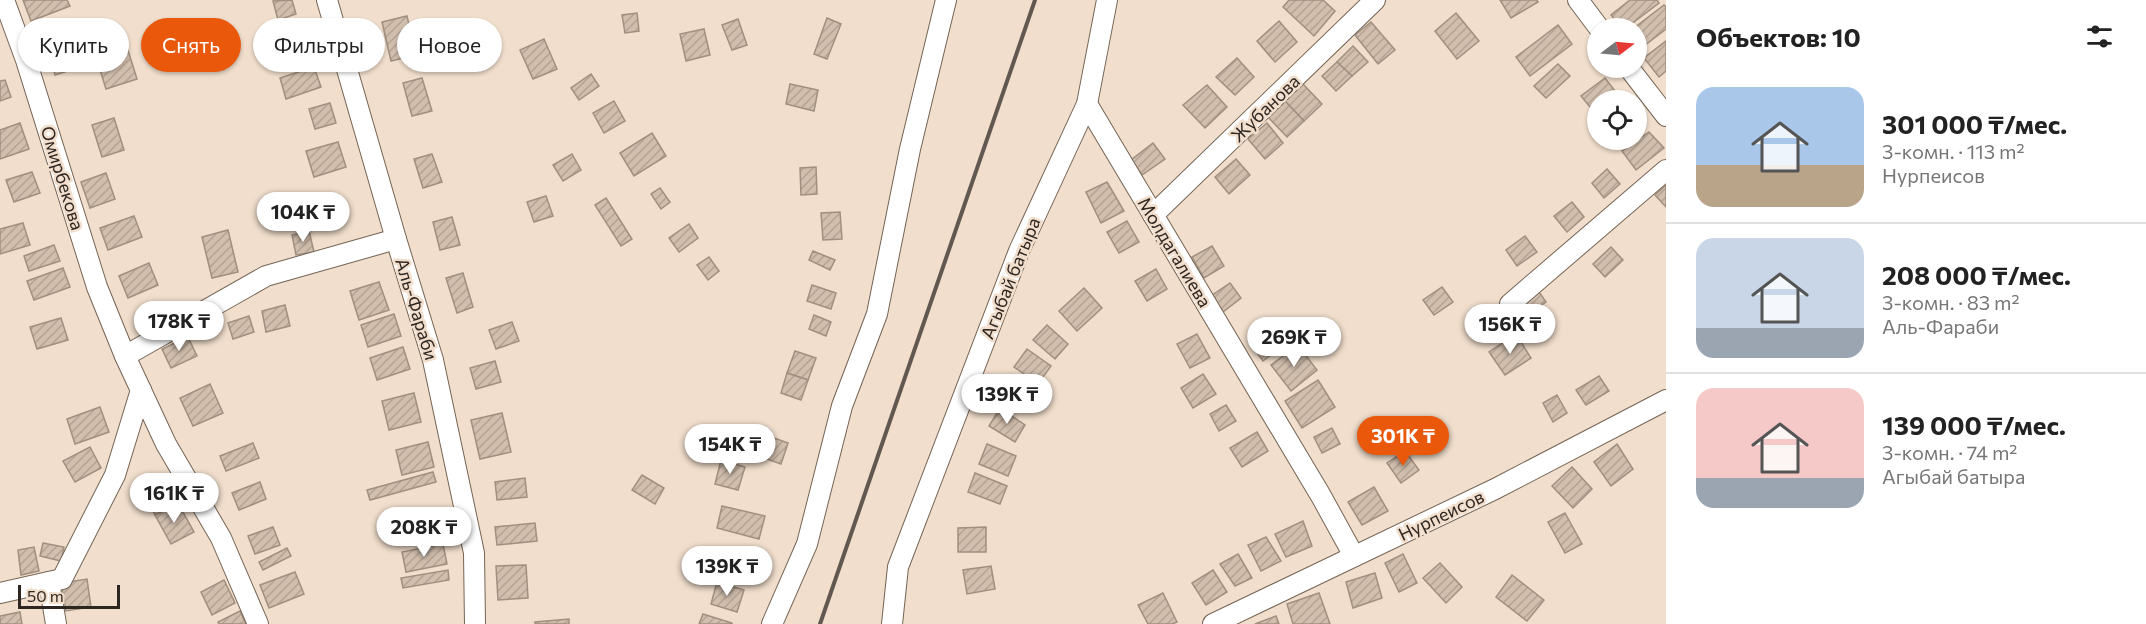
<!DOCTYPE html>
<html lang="ru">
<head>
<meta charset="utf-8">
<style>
  body { margin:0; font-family:Commissioner,sans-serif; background:#f6f6f6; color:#222; height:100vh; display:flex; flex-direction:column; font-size:22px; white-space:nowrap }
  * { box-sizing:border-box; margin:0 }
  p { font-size:20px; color:#767676 }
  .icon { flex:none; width:33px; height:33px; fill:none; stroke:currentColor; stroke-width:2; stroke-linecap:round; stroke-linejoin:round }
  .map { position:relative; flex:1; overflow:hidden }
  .side { display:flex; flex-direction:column; background:#fff; width:480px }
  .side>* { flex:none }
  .guide { position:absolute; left:18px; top:18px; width:570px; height:54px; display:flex; gap:12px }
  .needle { width:39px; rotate:74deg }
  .fabs { position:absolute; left:1587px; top:18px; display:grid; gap:12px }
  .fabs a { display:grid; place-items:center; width:60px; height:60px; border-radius:50%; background:#fff; box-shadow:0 2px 4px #0004; font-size:30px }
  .scale { position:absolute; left:18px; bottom:15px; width:102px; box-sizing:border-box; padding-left:6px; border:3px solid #2d251f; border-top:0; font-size:16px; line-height:21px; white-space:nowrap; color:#2d251f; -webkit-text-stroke:4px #f1decc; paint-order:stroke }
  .price { position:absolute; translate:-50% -51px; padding:0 14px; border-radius:21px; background:#fff; color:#222; font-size:20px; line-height:39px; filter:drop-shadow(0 2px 3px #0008) }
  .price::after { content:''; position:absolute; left:50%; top:36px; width:18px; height:14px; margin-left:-9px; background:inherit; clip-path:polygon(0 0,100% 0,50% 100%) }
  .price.active { background:#ea580c; color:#fff }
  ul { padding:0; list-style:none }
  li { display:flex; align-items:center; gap:18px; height:150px; padding:0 30px }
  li+li { border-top:2px solid #e0e0e0 }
  li span { display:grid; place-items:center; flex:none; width:168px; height:120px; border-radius:18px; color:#555 }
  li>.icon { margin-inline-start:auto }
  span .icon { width:72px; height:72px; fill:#fffc; stroke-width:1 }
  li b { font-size:26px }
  h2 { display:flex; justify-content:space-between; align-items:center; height:72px; padding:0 30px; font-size:26px }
  .pill { padding:0 21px; border-radius:27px; background:#fff; box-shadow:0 2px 4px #0004; font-size:21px; line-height:54px }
  .pill.active { background:#ea580c; color:#fff }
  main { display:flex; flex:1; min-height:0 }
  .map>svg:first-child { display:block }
  .building { fill:url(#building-hatch); stroke:#a18f7f; stroke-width:1.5 }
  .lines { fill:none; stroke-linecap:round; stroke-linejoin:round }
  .minor-casing { stroke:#756454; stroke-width:22 }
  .minor { stroke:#fff; stroke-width:20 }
  .rail { stroke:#63584f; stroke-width:4 }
  .labels { text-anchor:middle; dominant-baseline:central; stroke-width:5; stroke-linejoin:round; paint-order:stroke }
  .street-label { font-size:18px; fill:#2d251f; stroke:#f1decc }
</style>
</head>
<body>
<main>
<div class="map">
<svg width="1666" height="624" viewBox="0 0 1666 624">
  <defs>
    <pattern id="building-hatch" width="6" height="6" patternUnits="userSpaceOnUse" patternTransform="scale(1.5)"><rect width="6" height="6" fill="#d1bead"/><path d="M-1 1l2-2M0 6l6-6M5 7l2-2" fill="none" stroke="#b4a394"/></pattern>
  </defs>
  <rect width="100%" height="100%" fill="#f1decc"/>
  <!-- building -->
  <g class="building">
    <path d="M23,0h44l3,6 -39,15z"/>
    <path d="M292,0l4,14 -18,6 -5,-19z"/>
    <path d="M1289,0h34l12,11 -21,25 -31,-29z"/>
    <path d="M1500,0h37l1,2 -27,16z"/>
    <path d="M1630,0h27l2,3 -33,25h-5l-10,-13z"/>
    <path d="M1664,5l2,2v22l-26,20 -4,-5v-16h-2z"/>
    <path d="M637,13l2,18 -14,2 -3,-18z"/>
    <path d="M1456,13l23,28 -22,18 -22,-28z"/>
    <path d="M407,16l9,39 -25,6 -9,-39z"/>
    <path d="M827,18l14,6 -14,35 -13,-5z"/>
    <path d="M738,19l9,26 -15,5 -10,-25z"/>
    <path d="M1279,21l18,21 -22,20 -18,-21z"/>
    <path d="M1371,22l24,28 -17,14 -23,-29z"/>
    <path d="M299,24l5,19 -22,5 -4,-19z"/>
    <path d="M1558,25l14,19 -42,32 -14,-19z"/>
    <path d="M704,29l6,26 -24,6 -6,-27z"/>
    <path d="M544,39l13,30 -24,10 -13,-29z"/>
    <path d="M1666,41v30l-7,6 -15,-19z"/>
    <path d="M1353,46l15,16 -16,14 -15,-14z"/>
    <path d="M80,47l6,18 -31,10 -5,-18z"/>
    <path d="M127,47l10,32 -31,10 -10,-32z"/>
    <path d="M1237,58l17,19 -19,18 -19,-18z"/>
    <path d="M1337,62l15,14 -16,15 -14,-15z"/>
    <path d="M1558,64l12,12 -24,22 -12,-12z"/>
    <path d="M314,67l7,20 -35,12 -6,-21z"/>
    <path d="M591,74l8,12 -20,14 -8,-12z"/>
    <path d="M422,78l10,33 -20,5 -9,-33z"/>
    <path d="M1605,78l17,22h-24v17l-17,-21z"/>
    <path d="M5,80l6,17 -11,4v-20z"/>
    <path d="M790,84l28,6 -4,21 -28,-7z"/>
    <path d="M1303,84l19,20 -18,17 -19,-20z"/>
    <path d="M1207,85l20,22 -22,21 -22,-23z"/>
    <path d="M614,101l11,20 -21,12 -11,-20z"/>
    <path d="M1285,101l19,20 -17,16 -19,-20z"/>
    <path d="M330,103l6,20 -21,6 -6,-20z"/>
    <path d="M114,118l10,32 -22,7 -10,-32z"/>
    <path d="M20,123l9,26 -29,10v-29z"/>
    <path d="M1267,123l16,20 -18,16 -17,-20z"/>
    <path d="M1649,132l15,16 -28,22 -14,-19z"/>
    <path d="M652,133l14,23 -32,20 -14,-23z"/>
    <path d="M338,142l8,25 -32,10 -8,-26z"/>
    <path d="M1153,143l12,16 -23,16 -11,-15z"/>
    <path d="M432,154l10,28 -19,6 -9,-29z"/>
    <path d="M572,154l9,16 -18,11 -10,-16z"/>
    <path d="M1236,159l14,16 -21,19 -14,-17z"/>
    <path d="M816,167l1,27 -16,1 -1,-27z"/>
    <path d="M1607,169l13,15 -16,14 -12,-15z"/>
    <path d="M32,172l8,21 -26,9 -8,-22z"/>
    <path d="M106,173l9,26 -25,9 -9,-26z"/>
    <path d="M1107,182l17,29 -23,12 -15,-31z"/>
    <path d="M1666,185v22l-11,-12z"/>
    <path d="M660,188l10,14 -9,7 -10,-15z"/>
    <path d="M546,196l7,20 -19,6 -7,-20z"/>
    <path d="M606,198l26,41 -11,7 -26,-41z"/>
    <path d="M1572,202l12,15 -17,15 -13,-16z"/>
    <path d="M840,212l2,27 -19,1 -2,-27z"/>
    <path d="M134,216l8,21 -34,13 -8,-22z"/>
    <path d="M452,217l8,28 -20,5 -7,-28z"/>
    <path d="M1127,221l12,21 -20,11 -12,-21z"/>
    <path d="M23,223l7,22 -30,9v-25z"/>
    <path d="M689,224l9,14 -19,14 -10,-14z"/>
    <path d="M228,230l10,42 -26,6 -10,-41z"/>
    <path d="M309,231l5,21 -18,3 -4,-20z"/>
    <path d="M1525,236l12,16 -20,14 -11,-16z"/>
    <path d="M54,245l6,16 -31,10 -5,-15z"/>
    <path d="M1212,246l12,20 -20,12 -12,-21z"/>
    <path d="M1611,247l12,13 -18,17 -12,-13z"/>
    <path d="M813,251l22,9 -5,10 -21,-10z"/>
    <path d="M709,257l10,14 -11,9 -11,-15z"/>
    <path d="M149,263l9,22 -30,13 -9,-22z"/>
    <path d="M63,268l7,19 -36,13 -7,-19z"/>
    <path d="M1156,269l11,20 -20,12 -12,-20z"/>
    <path d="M463,273l10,34 -16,6 -11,-35z"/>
    <path d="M379,282l10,28 -30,10 -9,-29z"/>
    <path d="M1230,283l11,15 -18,14 -12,-16z"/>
    <path d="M812,285l24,8 -5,16 -24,-8z"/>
    <path d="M1442,287l11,15 -19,13 -11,-15z"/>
    <path d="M1084,288l18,20 -25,23 -18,-20z"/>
    <path d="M1537,289l9,13 -22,15 -9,-13z"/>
    <path d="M285,305l5,21 -24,6 -4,-21z"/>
    <path d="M394,314l7,22 -33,11 -7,-22z"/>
    <path d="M814,315l17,7 -5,14 -17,-7z"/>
    <path d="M249,316l5,16 -21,7 -5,-16z"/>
    <path d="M61,318l7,22 -31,9 -7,-22z"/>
    <path d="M512,322l7,19 -23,8 -7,-19z"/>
    <path d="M1272,323l16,19 -25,19 -14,-19z"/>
    <path d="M1047,325l21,19 -13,15 -22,-19z"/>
    <path d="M1197,334l13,24 -20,10 -13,-24z"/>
    <path d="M1516,334l15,24 -26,17 -16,-23z"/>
    <path d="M188,337l9,19 -26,12 -9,-19z"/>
    <path d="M1298,345l19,25 -26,21 -20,-26z"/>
    <path d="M403,347l7,22 -33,11 -7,-22z"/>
    <path d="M1027,349l24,17 -13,18 -24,-17z"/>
    <path d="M795,351l21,7 -8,22 -21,-7z"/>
    <path d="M495,361l6,21 -25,7 -6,-21z"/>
    <path d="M787,373l21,7 -7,20 -20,-7z"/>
    <path d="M1203,374l13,20 -23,14 -12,-20z"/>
    <path d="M1599,376l10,15 -23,14 -10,-15z"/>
    <path d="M1009,377l22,15 -12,18 -22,-15z"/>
    <path d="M1318,380l17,27 -33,21 -17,-27z"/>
    <path d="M210,384l13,29 -30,13 -13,-28z"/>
    <path d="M414,393l7,29 -32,8 -7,-29z"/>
    <path d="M1557,395l10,18 -14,9 -10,-19z"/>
    <path d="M1226,405l10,16 -17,10 -9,-17z"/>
    <path d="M100,407l9,25 -34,12 -8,-25z"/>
    <path d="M1000,408l25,17 -10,17 -26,-16z"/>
    <path d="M502,413l9,39 -31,7 -9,-39z"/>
    <path d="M1332,428l8,16 -18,9 -8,-16z"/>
    <path d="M1257,432l11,19 -26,16 -12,-19z"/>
    <path d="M760,433l28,10 -7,21 -28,-10z"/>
    <path d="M428,442l6,25 -32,8 -6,-25z"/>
    <path d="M253,443l6,15 -33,13 -6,-15z"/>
    <path d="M987,444l29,12 -8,20 -29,-12z"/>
    <path d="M1617,444l16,25 -22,17 -17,-24z"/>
    <path d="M90,447l11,21 -26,14 -12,-21z"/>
    <path d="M1405,451l14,19 -18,13 -14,-20z"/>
    <path d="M721,460l24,7 -7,23 -23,-6z"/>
    <path d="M1572,467l20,22 -19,19 -21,-22z"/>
    <path d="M433,472l3,10 -66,18 -3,-10z"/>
    <path d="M975,473l32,13 -7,18 -32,-12z"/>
    <path d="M642,475l22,13 -9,16 -23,-14z"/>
    <path d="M164,476l14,27 -23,12 -14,-27z"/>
    <path d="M525,478l2,19 -30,3 -2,-18z"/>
    <path d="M260,482l6,17 -27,11 -7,-17z"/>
    <path d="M1374,487l14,24 -26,14 -14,-23z"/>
    <path d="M178,503l16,29 -23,12 -16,-29z"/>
    <path d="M722,506l43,10 -6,23 -42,-11z"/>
    <path d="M1565,513l17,31 -17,9 -17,-31z"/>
    <path d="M1303,521l9,25 -26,11 -11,-23z"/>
    <path d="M535,523l2,18 -40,4 -2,-18z"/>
    <path d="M273,527l7,18 -25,9 -7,-18z"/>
    <path d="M986,527v25h-28v-24z"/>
    <path d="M1266,537l15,24 -20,10 -13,-26z"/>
    <path d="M43,543l21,4 -3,14 -21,-5z"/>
    <path d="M443,544l4,20 -41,8 -4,-20z"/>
    <path d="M34,547l5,24 -18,4 -3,-25z"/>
    <path d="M287,548l4,8 -28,14 -4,-8z"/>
    <path d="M724,550l27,8 -6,22 -27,-7z"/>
    <path d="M1238,554l14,24 -17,8 -15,-22z"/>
    <path d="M1403,554l14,29 -18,9 -14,-29z"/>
    <path d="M1440,563l22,24 -16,16 -23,-25z"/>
    <path d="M526,565l2,33 -30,2 -2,-34z"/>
    <path d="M991,566l4,23 -28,5 -4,-24z"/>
    <path d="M448,570l1,10 -46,8 -2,-10z"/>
    <path d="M1213,570l14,22 -21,13 -14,-22z"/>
    <path d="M295,572l9,22 -35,14 -9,-23z"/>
    <path d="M1375,573l7,25 -29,10 -7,-26z"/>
    <path d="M1512,575l32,25 -17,21 -31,-24z"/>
    <path d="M87,579l4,28 -25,4 -5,-28z"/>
    <path d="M224,580l11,23 -23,12 -11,-23z"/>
    <path d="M717,582l27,8 -7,22 -26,-8z"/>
    <path d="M1163,593l14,29 -5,2h-24l-10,-19z"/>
    <path d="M1319,593l11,31h-37l-6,-20z"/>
    <path d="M240,611l6,13h-27l-1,-2z"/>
    <path d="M20,612l2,12h-22v-8z"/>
    <path d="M703,614l29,9v1h-33z"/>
    <path d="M1276,616l3,8h-24z"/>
    <path d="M569,619v5h-34v-2z"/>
  </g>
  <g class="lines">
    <!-- minor casing -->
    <g class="minor-casing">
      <g id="minor">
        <path d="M4,0l22,60 71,227 28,69 41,88 55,94 37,86"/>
        <path d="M327,0l69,239 37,121 41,193 1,71"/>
        <path d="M1578,0l21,28"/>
        <path d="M1629,68l37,48"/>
        <path d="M1087,104l234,392 33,60"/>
        <path d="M1153,215l222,-215"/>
        <path d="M1510,304l156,-134"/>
        <path d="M125,356l141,-80 130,-37"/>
        <path d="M49,582l7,42"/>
        <path d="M0,593l62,-14 53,-104 26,-85"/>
        <path d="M772,624l35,-80 35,-138 35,-92 33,-165 36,-149"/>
        <path d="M892,624l6,-57 121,-316 68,-147 20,-104"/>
        <path d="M1213,624l282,-135 171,-89"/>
      </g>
    </g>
    <!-- minor -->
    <use href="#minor" class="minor"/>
    <!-- rail -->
    <path class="rail" d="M820,624l215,-624"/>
  </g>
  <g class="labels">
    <!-- street labels -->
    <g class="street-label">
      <text transform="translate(1265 108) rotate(-44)">Жубанова</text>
      <text transform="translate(63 178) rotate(73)">Омирбекова</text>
      <text transform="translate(1175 252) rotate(59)">Молдагалиева</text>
      <text transform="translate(1010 278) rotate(-68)">Агыбай батыра</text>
      <text transform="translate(417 309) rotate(73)">Аль-Фараби</text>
      <text transform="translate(1441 515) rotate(-26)">Нурпеисов</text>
    </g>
  </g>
</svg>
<div class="fabs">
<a><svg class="needle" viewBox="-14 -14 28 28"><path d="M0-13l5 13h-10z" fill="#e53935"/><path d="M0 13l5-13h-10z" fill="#767676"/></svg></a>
<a><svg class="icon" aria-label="locate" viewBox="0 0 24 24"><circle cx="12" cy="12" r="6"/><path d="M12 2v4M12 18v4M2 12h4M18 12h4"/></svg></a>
</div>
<div class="scale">50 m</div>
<b class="price" style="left:303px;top:243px">104K ₸</b>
<b class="price" style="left:179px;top:352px">178K ₸</b>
<b class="price" style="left:1510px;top:355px">156K ₸</b>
<b class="price" style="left:1294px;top:368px">269K ₸</b>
<b class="price" style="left:1007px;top:425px">139K ₸</b>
<b class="price active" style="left:1403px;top:467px">301K ₸</b>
<b class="price" style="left:730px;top:475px">154K ₸</b>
<b class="price" style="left:174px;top:524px">161K ₸</b>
<b class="price" style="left:424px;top:558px">208K ₸</b>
<b class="price" style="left:727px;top:597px">139K ₸</b>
<div class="guide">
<a class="pill">Купить</a>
<a class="pill active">Снять</a>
<a class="pill">Фильтры</a>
<a class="pill">Новое</a>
</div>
</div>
<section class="side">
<h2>Объектов: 10<svg class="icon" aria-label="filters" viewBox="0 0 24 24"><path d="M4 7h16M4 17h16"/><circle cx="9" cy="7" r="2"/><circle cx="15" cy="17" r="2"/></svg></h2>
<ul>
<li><span style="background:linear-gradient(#a9c7e8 65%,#b9a48a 0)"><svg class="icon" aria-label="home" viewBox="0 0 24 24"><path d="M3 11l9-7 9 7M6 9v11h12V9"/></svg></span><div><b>301 000 ₸/мес.</b><p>3-комн. · 113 m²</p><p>Нурпеисов</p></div></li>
<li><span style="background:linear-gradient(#c9d6e8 75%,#9aa5b1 0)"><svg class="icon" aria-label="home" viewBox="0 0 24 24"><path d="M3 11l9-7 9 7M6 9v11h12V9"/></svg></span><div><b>208 000 ₸/мес.</b><p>3-комн. · 83 m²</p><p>Аль-Фараби</p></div></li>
<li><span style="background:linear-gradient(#f6c9c9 75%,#9aa5b1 0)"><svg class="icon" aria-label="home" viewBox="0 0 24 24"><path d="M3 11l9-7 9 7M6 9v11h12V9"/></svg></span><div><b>139 000 ₸/мес.</b><p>3-комн. · 74 m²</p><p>Агыбай батыра</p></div></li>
</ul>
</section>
</main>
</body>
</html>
